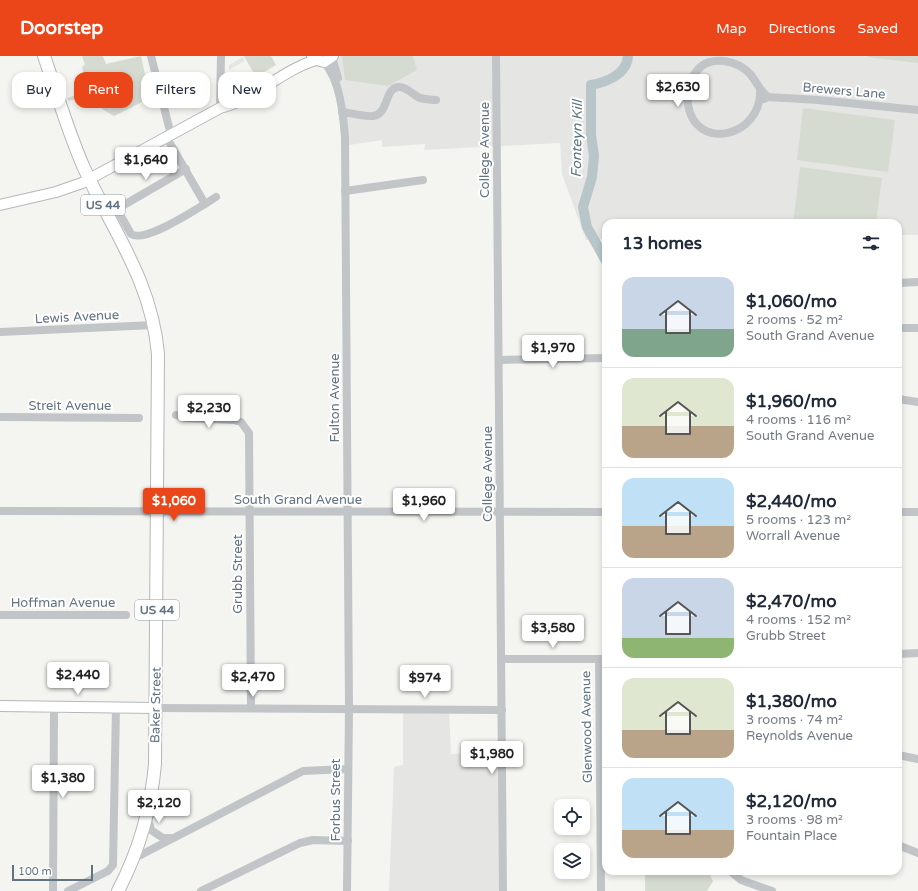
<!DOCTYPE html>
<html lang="en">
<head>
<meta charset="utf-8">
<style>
  body { margin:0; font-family:"Varela Round",sans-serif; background:#f2f2f3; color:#1f2937; height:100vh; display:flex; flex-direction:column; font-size:15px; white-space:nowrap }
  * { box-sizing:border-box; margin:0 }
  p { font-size:13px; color:#747a83 }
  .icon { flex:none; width:22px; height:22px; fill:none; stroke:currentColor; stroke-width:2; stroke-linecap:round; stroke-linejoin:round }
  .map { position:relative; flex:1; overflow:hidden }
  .sheet { position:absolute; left:602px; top:163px; width:300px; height:656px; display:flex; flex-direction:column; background:#fff; border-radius:12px; box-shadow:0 2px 6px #0003 }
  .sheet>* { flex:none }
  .guide { position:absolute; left:12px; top:16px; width:380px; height:36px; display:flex; gap:8px }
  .fabs { position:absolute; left:554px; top:743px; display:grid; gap:8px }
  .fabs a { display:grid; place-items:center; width:36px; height:36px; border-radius:8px; background:#fff; box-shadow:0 2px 6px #0003; font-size:20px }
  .scale { position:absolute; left:12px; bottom:10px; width:81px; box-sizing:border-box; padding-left:4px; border:2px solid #627482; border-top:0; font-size:11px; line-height:14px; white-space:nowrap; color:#627482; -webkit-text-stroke:3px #fff; paint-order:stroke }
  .price { position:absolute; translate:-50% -34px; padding:0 9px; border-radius:4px; background:#fff; color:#222; font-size:13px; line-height:26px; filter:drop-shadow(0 1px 2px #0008) }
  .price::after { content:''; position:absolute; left:50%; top:24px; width:12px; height:9px; margin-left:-6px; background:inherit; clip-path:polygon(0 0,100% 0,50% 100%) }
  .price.current { background:#ea461a; color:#fff }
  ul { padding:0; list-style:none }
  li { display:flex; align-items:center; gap:12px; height:100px; padding:0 20px }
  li+li { border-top:1px solid #e0e1e3 }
  li span { display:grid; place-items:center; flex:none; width:112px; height:80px; border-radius:12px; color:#555 }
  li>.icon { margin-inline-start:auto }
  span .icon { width:48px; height:48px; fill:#fffc; stroke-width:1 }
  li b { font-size:17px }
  h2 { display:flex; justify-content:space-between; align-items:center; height:48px; padding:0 20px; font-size:17px }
  .tag { padding:0 14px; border-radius:12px; background:#fff; box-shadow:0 2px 6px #0003; font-size:14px; line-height:36px }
  .tag.current { background:#ea461a; color:#fff }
  header { display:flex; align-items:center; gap:24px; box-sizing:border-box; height:56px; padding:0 20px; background:#ea461a; color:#fff }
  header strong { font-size:19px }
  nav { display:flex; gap:22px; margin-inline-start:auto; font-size:14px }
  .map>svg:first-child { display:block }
  .built { fill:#e5e5e3 }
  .green { fill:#d5dbd1 }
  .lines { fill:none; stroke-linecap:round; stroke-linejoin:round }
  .river { stroke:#b8c6ca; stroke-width:10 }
  .major-casing { stroke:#b4b8bc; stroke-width:12 }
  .highway-casing { stroke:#b4b7ba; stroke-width:14 }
  .minor { stroke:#c1c5c8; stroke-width:8 }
  .major { stroke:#fff; stroke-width:10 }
  .highway { stroke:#fff; stroke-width:12 }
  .labels { text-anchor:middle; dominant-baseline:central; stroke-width:4; stroke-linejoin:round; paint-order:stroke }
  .shield { fill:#fff; stroke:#919ea8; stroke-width:1 }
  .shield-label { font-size:12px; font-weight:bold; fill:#627482 }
  .street-label { font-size:13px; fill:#627482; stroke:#fff }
  .water-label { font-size:14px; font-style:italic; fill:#5d7780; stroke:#fff }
</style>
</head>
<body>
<header>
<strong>Doorstep</strong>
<nav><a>Map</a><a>Directions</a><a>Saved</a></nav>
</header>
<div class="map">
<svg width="918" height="835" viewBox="0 0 918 835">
  <rect width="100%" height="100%" fill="#f4f4f0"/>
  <!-- built -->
  <g class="built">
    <path d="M335,0h583v179h-20v-12h-292v16l-20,1 -24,-66 -2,-31 -136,7 1,-6 -43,3v-7l-33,5z"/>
    <path d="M243,1l2,4 -16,9v-5z"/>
    <path d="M403,653h46l2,45 51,-1 1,138h-114l5,-124 9,-2z"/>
  </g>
  <!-- green -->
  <g class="green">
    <path d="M82,0h21l3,8 35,-8 9,42 -36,18 -12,-7 -2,-6 -6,2 -3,-11 -22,7 -2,-3 12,-4 -4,-11 10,-5 -3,-11 3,-2z"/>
    <path d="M244,0h27l5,9 -20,12z"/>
    <path d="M342,0h71l4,14 -29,16 -43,-6z"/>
    <path d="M918,0v7l-50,-6v-1z"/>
    <path d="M803,52l92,12 -7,52 -91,-12z"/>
    <path d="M800,111l82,11 -6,45h-83z"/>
    <path d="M645,815h52l12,2 4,8 -6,10h-62z"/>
  </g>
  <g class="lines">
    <!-- river -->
    <path class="river" d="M606,205l-19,-34 -4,-20 9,-30 2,-21 -3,-21v-50c16,-3 36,-11 37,-29"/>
    <!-- major casing -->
    <g class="major-casing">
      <g id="major">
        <path d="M312,0l5,4 7,2 9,-6"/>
        <path d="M0,149l56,-13 26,-9 138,-75c34,-8 62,-38 96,-48"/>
        <path d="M0,650l156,2"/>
      </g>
    </g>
    <!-- highway casing -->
    <g class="highway-casing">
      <path id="highway" d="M44,0c13,37 24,76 40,112 29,63 68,114 74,186l-3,410c-4,45 -16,87 -37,127"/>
    </g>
    <!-- minor -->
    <g class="minor">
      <path d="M151,0l20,79"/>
      <path d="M496,0l7,835"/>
      <path d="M332,1l6,21"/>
      <path d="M324,6c16,18 19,51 21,75l4,572 -2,182"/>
      <path d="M760,33c3,48 -65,64 -72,15 -1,-9 -1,-16 3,-24 4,-8 10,-16 19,-18 14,-4 32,2 41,13 6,8 9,16 17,22"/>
      <path d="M764,43l4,-2 50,3 100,10"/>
      <path d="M220,52l1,-52"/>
      <path d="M342,56c10,1 22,5 31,4 16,-2 11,-27 25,-29 8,-1 15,8 22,11 5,1 11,2 16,2"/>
      <path d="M167,82l38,66 11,-7"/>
      <path d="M186,113l-69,40 14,25c14,9 60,-22 74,-30"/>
      <path d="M345,135l78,-11"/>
      <path d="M898,227l20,-1"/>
      <path d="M898,272h20"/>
      <path d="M0,276l154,-7"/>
      <path d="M499,304l107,-2"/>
      <path d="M898,343l20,3"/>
      <path d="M176,359l10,3 48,2 7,2 8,11 2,275"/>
      <path d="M0,361l139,1"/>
      <path d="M0,455l606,1"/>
      <path d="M898,456h20"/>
      <path d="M0,559h126"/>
      <path d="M898,598l20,-1"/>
      <path d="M501,603h105"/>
      <path d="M599,603l2,232"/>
      <path d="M156,652l346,2"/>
      <path d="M898,699l20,4"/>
      <path d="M148,762l3,12 12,8h7"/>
      <path d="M898,789l20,8"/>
      <path d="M133,803l170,-88 45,-2"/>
      <path d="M730,815l11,9 31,11"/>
      <path d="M53,835l1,-184"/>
      <path d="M68,835l40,-20 5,-6 3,-158"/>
      <path d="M201,835l99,-48 13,-3 35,1"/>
    </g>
    <!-- major -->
    <use href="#major" class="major"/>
    <!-- highway -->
    <use href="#highway" class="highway"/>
  </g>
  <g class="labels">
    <!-- shield labels -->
    <g class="shield">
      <rect x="81" y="139" width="44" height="20" rx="3"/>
      <rect x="135" y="544" width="44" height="20" rx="3"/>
    </g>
    <g class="shield-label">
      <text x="103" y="149">US 44</text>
      <text x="157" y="554">US 44</text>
    </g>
    <!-- street labels -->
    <g class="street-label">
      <text transform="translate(844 35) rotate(5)">Brewers Lane</text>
      <text transform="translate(485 94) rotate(-90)">College Avenue</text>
      <text transform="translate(77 261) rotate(-3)">Lewis Avenue</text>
      <text transform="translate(335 342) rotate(-90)">Fulton Avenue</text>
      <text x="70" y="350">Streit Avenue</text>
      <text transform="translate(488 418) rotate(-90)">College Avenue</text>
      <text x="298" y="444">South Grand Avenue</text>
      <text transform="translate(238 518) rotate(-90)">Grubb Street</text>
      <text x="63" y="547">Hoffman Avenue</text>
      <text transform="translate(156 649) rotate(-89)">Baker Street</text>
      <text transform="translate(587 671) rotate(-91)">Glenwood Avenue</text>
      <text transform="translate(336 744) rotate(-90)">Forbus Street</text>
    </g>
    <!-- water labels -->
    <g class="water-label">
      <text transform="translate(577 83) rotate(-89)">Fonteyn Kill</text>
    </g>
  </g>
</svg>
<div class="fabs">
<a><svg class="icon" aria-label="locate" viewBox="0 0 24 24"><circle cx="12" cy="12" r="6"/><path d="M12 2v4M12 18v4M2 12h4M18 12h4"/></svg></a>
<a><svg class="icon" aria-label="layers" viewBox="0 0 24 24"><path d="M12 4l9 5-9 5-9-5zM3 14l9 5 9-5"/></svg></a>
</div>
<div class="scale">100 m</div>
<b class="price" style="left:678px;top:52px">$2,630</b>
<b class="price" style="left:146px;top:125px">$1,640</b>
<b class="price" style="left:553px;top:313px">$1,970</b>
<b class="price" style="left:209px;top:373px">$2,230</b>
<b class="price current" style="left:174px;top:466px">$1,060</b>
<b class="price" style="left:424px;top:466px">$1,960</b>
<b class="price" style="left:553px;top:593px">$3,580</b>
<b class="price" style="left:78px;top:640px">$2,440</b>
<b class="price" style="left:253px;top:642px">$2,470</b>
<b class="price" style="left:425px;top:643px">$974</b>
<b class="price" style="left:492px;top:719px">$1,980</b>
<b class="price" style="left:63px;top:743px">$1,380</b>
<b class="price" style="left:159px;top:768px">$2,120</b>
<div class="guide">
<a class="tag">Buy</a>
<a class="tag current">Rent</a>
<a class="tag">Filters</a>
<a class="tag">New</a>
</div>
<section class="sheet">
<h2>13 homes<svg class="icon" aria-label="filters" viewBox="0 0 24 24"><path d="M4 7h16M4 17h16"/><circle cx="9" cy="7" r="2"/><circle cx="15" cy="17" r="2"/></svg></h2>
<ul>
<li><span style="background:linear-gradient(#c9d6e8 65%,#7fa58c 0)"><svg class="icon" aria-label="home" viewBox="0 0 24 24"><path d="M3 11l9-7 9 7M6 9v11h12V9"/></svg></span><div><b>$1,060/mo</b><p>2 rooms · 52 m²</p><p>South Grand Avenue</p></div></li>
<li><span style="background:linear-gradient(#dfe7d0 60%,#b9a48a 0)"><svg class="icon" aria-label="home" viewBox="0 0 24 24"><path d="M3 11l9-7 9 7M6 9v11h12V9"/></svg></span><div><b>$1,960/mo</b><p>4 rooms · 116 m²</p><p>South Grand Avenue</p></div></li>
<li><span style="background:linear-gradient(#bfe0f5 60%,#b9a48a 0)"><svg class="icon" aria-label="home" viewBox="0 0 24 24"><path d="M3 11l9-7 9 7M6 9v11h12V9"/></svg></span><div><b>$2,440/mo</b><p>5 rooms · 123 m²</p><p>Worrall Avenue</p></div></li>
<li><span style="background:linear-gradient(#c9d6e8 75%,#8fb573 0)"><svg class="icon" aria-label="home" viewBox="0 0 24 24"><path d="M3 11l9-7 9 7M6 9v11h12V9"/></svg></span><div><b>$2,470/mo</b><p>4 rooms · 152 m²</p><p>Grubb Street</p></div></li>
<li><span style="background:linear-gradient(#dfe7d0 65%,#b9a48a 0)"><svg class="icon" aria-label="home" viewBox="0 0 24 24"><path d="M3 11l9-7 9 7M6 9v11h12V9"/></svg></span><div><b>$1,380/mo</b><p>3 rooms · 74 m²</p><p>Reynolds Avenue</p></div></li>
<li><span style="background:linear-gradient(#bfe0f5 65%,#b9a48a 0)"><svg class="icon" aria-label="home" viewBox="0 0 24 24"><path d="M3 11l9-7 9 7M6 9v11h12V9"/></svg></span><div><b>$2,120/mo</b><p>3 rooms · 98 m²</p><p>Fountain Place</p></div></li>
</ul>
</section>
</div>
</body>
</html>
